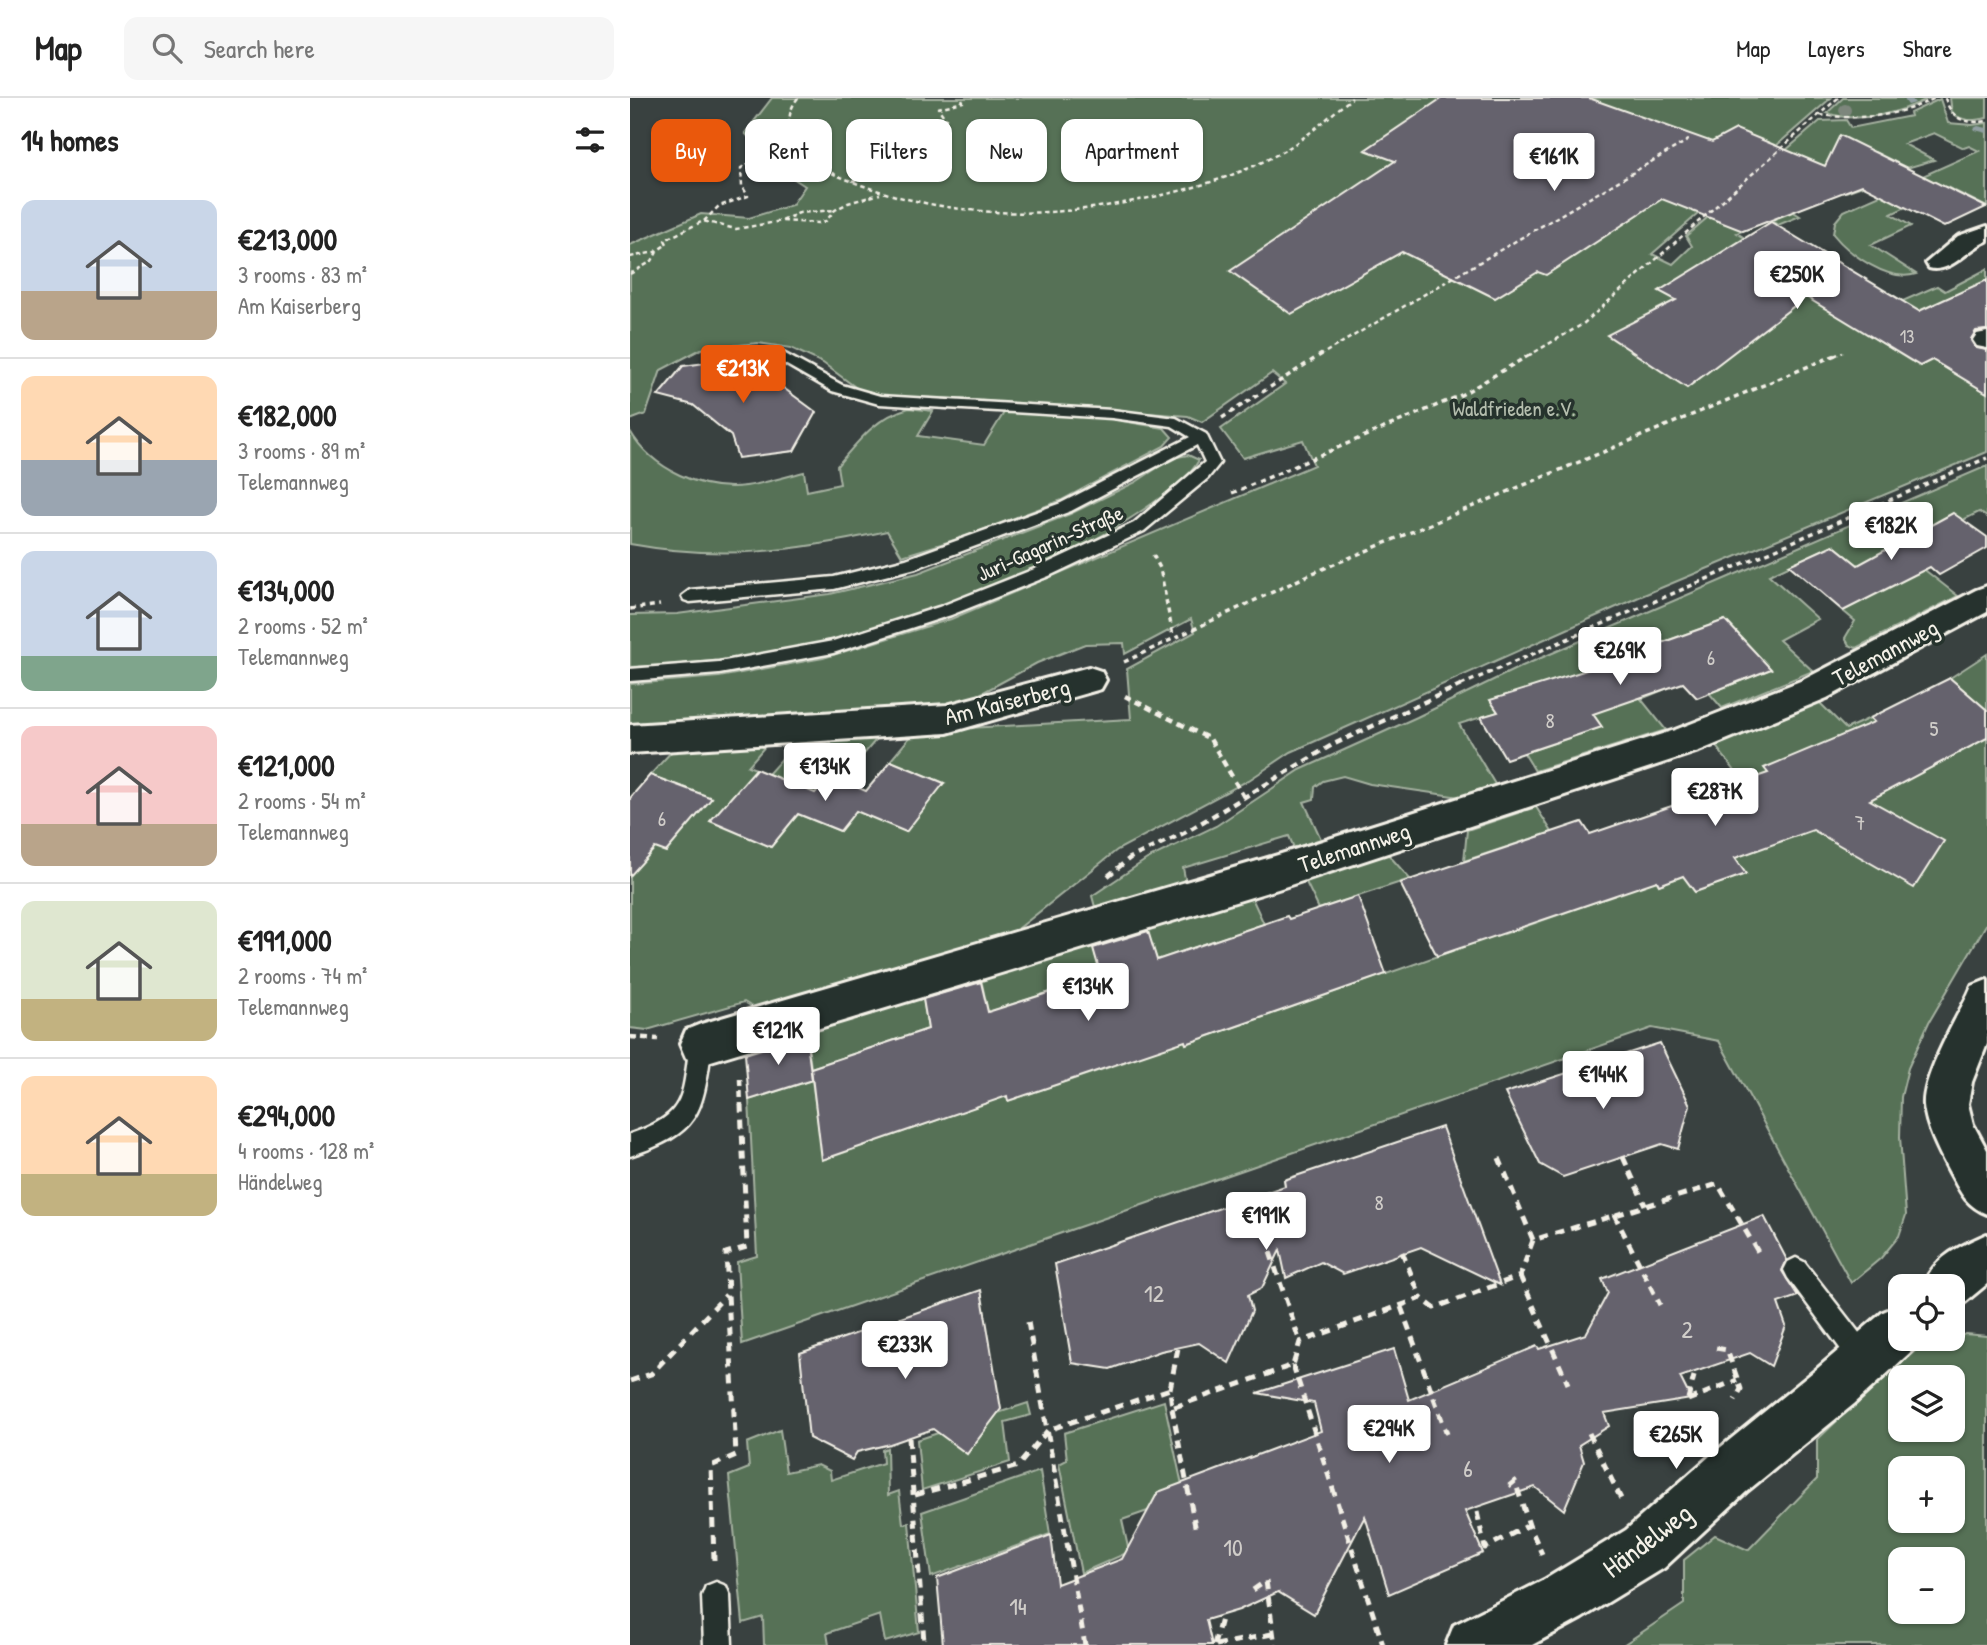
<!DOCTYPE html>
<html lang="en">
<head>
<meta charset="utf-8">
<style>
  body { margin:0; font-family:"Patrick Hand",sans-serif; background:#f6f6f6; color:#222; height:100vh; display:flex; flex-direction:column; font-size:26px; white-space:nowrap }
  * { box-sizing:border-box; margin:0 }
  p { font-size:23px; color:#767676 }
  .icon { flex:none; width:38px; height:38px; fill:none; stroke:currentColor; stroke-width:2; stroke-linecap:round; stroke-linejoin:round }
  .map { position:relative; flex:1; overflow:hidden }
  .details { display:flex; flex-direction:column; background:#fff; width:630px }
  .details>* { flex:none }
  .hud { position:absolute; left:21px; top:21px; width:665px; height:63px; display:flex; gap:14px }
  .controls { position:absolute; left:1258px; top:1176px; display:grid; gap:14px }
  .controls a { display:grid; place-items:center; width:77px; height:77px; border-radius:14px; background:#fff; box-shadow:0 2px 5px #0004; font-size:35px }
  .price { position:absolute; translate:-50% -60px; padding:0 16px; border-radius:7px; background:#fff; color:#222; font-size:23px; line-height:46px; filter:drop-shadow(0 2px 4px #0008) }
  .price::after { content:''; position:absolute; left:50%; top:42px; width:21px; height:16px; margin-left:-10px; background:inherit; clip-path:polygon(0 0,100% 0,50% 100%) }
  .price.selected { background:#ea580c; color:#fff }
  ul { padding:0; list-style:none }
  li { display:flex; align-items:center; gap:21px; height:175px; padding:0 21px }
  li+li { border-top:2px solid #e0e0e0 }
  li span { display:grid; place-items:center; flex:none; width:196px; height:140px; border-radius:14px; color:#555 }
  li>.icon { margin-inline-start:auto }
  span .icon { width:84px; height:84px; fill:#fffc; stroke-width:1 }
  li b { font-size:30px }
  h2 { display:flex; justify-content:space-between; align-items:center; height:84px; padding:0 21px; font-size:30px }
  .tag { padding:0 24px; border-radius:14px; background:#fff; box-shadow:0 2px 5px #0004; font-size:24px; line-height:63px }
  .tag.selected { background:#ea580c; color:#fff }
  header { display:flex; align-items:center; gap:42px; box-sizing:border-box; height:98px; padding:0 35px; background:#fff; border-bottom:2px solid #e0e0e0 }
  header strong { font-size:33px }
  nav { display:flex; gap:38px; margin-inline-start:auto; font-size:24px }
  .search { width:490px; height:63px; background:#f6f6f6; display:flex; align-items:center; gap:18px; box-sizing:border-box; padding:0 24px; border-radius:14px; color:#767676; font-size:26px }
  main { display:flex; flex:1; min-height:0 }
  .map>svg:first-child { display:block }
  .green { fill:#567157; stroke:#a5b1a0; stroke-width:2; fill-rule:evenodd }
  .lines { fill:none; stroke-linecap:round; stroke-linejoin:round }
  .stream { fill:#919fa2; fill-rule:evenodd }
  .building { fill:#65626d; stroke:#f4f1e8; stroke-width:2 }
  .lane-casing { stroke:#f4f1e8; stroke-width:5 }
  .street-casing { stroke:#f4f1e8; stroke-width:6 }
  .path-far3 { stroke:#f4f1e8; stroke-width:2.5; stroke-dasharray:4.5 3.5; stroke-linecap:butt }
  .path-far2 { stroke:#f4f1e8; stroke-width:3.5; stroke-dasharray:5 4.5; stroke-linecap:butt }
  .path-far1 { stroke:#f4f1e8; stroke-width:4.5; stroke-dasharray:7 5; stroke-linecap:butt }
  .path { stroke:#f4f1e8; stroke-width:5; stroke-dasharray:9 7; stroke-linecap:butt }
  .lane { fill:#26332d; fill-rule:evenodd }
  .street { fill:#26332d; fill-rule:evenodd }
  .tree { fill:#7d867c }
  .labels { text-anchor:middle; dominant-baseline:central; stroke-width:7; stroke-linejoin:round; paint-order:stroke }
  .far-number-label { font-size:18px; fill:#d0cdc9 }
  .far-park-label { font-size:21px; fill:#b5beae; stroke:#26332d }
  .far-street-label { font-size:21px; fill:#f4f1e8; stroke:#26332d }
  .number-label { font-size:21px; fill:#d0cdc9 }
  .street-label { font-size:24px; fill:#f4f1e8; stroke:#26332d }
  .near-number-label { font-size:24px; fill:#d0cdc9 }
  .near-street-label { font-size:28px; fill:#f4f1e8; stroke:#26332d }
</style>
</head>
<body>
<header>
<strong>Map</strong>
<div class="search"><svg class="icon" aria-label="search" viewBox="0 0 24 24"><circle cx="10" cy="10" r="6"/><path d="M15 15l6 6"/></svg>Search here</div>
<nav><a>Map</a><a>Layers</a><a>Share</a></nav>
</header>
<main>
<section class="details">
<h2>14 homes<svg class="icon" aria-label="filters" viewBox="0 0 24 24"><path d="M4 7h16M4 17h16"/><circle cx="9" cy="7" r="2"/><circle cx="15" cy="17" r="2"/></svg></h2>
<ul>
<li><span style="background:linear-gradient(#c9d6e8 65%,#b9a48a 0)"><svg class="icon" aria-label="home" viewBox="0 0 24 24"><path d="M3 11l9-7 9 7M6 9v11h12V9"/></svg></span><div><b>€213,000</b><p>3 rooms · 83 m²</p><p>Am Kaiserberg</p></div></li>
<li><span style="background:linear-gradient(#ffd9b3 60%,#9aa5b1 0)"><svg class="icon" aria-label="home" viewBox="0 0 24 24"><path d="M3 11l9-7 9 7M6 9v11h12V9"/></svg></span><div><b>€182,000</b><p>3 rooms · 89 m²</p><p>Telemannweg</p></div></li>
<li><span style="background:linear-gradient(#c9d6e8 75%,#7fa58c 0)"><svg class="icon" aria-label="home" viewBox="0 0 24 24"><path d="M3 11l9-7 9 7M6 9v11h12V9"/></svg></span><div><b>€134,000</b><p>2 rooms · 52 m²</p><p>Telemannweg</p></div></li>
<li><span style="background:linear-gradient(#f6c9c9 70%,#b9a48a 0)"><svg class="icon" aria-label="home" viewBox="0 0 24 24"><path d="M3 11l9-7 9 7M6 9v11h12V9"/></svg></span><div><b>€121,000</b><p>2 rooms · 54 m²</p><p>Telemannweg</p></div></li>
<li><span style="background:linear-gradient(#dfe7d0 70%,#c2b280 0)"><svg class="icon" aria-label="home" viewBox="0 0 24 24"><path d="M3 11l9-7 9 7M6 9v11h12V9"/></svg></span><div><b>€191,000</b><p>2 rooms · 74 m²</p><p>Telemannweg</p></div></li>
<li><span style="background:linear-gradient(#ffd9b3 70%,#c2b280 0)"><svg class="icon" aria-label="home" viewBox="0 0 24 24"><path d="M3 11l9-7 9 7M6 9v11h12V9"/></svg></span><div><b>€294,000</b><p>4 rooms · 128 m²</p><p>Händelweg</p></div></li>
</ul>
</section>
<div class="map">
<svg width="1357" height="1547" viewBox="0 0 1357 1547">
  <rect width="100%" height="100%" fill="#394140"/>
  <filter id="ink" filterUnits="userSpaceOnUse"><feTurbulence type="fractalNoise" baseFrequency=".0143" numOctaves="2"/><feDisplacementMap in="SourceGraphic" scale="14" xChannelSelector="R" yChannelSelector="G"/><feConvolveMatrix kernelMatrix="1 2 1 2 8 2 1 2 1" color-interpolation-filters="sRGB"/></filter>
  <g filter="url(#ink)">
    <!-- green -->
    <g class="green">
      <path d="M142,0h1059l-179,156 21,10 19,-18 -6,-10 134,-115 26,-1 5,8 60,-12 -1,-3 30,-14 8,24 24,2 15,-2v84l-40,-20 -56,27 20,12 -40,19 45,29c-27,9 -67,-20 -83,-40l2,-12 9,-11 135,-60 -10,-5 -5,2 -30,-15 -30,11 30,16 -27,8 -32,-16 -27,11 31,17 -33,12 -30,-18 -51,20 35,22 -22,9 -8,-5 -33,13 119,76 35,-15 12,7 34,-15 8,5 42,-22v60l-119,5 43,27 20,-10 10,14 46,28v59l-348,145 -348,155 -42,28 -132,70 -108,86 -255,72 -10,-6 -97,28 -17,-2v-164l25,-16 56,-50 -61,-23 24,-26 94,-6 -20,23 8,3 15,77 27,-32 42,17 16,-20 88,-28 -54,-22 25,-30 216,-12 -4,-50 68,-37 -4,-13 -66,35 -1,-11 -39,1 -48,19 -90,49 -317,16v-44l89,-7 104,-19 128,-39 363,-154 -11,-25 -60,18 -22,-29 64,-45 -13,-11 -70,49 -14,-6 -244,-18 -52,-1 -34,-8 -35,-26 -32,-15 -33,-5 -57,6 -40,21 -15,44 -16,6v-175l71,-31 48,4 43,-13 13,-19 -32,-21 -28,-32z"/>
      <path d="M1213,0h86c-28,15 -70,26 -102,15z"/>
      <path d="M1320,0h37v20c-14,3 -23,4 -35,-5z"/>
      <path d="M279,310l24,3 -15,25 66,9 21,-34 105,8 54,9 8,9 -8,9 -102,54 -98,37 -62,19 -15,-25c-91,20 -164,30 -257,13v-113c22,38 72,61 116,55 19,-3 39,-9 58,-14l3,19 33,-7 -3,-18c22,-26 39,-49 72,-58z"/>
      <path d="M558,357l11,5c-10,18 -29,31 -46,43 -96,69 -224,112 -338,141 -61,15 -123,20 -185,23v-52l47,-1 153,-20 88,-21 152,-59 66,-32 36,-24z"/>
      <path d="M1357,368v51l-8,-5 -16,8 -10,-6 -59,32 64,50 -102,52 -7,-3 -4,-7 10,-17 -12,-10 43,-23 -53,-43 -64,30 49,44 -39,21 34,31 -91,37 -13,-15 62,-24 -46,-49 -92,33 30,37 -22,9 25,31 -131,41 -11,-18 78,-26 -35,-50 -76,24 7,11 -39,12 37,62 -36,11 -90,-13 -27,-8 -20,5 -8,6 -1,12 -10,3 17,37 -27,9 -5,-12 -106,32 3,15 -91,24 -3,-11 55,-37 69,-33 84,-56 117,-53 103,-50z"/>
      <path d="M1357,556v56l-37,-32z"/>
      <path d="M1189,604l27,27 24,-11 56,52 61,-32v185l-58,99 -21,46 -7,29 -1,40 6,78 -7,21 -18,22 -30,25 -132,-242 -67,-13 -910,316 -5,-82 20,-6 -8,-156 63,-20 11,80 123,-43 47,-81 15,65 117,-39 42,-76 19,58 266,-93 25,-66 27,49 97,-34 19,-76 39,61 24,-9 12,16 50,-18 -10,-16 30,-48 -50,-65z"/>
      <path d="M250,637l-38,45 -12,-4 -15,17 -47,-19 29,-32z"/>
      <path d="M906,709l16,25 -88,29 3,-31z"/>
      <path d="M757,755l23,26 -91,30 -14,-29z"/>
      <path d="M622,800l12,26 -107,36 -11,-32z"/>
      <path d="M463,848l8,30 -113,36 -7,-33z"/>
      <path d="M293,900l5,31 -117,39 -5,-37z"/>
      <path d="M1335,1236l22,2v309h-364l61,-41v-44l31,-25 33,15 69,-71v-39l105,-101h8l10,10zM1270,1279h53v53h-53zM1270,1370h53v53h-53zM1270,1461h53v53h-53z"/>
      <path d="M534,1303l27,126 -15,-26 -54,19 7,32 -48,21 -22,-109 8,-4 -3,-27z"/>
      <path d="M398,1305l3,12 -26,7 5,40 -88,28 -5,-50z"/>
      <path d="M150,1332l6,42 32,-7 12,6 1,9 52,-17 -1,-13 5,-2 1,47 11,-4 4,33 6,-1 10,109 -34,10 -5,-27 -53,18 2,12h-65l-1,-28 -20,6 -14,-147 20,-8 -2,-25z"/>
      <path d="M410,1373l10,63 -119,43 -9,-65z"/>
    </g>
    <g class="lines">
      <!-- stream -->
      <g class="stream">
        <path d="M1273,0h8l4,5 -7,2z"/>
        <path d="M1348,28l9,2v5l-12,-3 -1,-2z"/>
      </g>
    </g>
    <!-- building -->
    <g class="building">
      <path d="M812,0h147l123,44 24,-13 89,37 15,-31 146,72 -42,20 -82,-42 -119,46 -81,-32 -116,76 -8,-3 -43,26 -93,-46 -111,62 -61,-43 165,-110 -30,-11z"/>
      <path d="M1141,124l148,89 68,-31v50l-11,1 -5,8 4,8 12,3v43l-55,-33 -12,6 -114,-69 -119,91 -80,-53 69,-35 -17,-9z"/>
      <path d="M113,260l73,54 -22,39 -56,7 -7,-22 -38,-31 -35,-9 25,-30z"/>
      <path d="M1323,415l34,24v11l-48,27 -9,-8 -87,44 -54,-46 44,-20 25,20z"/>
      <path d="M1095,522l46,49 -74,29 -14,-15 -90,31 9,13 -96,32 -25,-42 17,-5 -8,-12 145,-45 -2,-2z"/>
      <path d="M1320,580l37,32v28l-117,62 74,41 -30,47 -101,-58 -78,28 11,16 -51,18 -12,-16 -24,9 -2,-4 -220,75 -37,-73 182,-61 8,12 178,-61 -4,-5 110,-46 -4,-4z"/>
      <path d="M261,663l53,22 -38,49 -50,-21 -16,20 -42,-17 -27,33 -61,-26 46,-52 59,24 15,-17 36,15z"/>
      <path d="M20,677l62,23 -46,54 -11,-4 -25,28v-78z"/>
      <path d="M728,798l28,78 -200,70 -1,-3 -177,60 -1,-5 -185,64 -11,-92 117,-39 -5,-30 58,-17 7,30 113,-36 -8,-28 55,-17 9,29 130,-44 2,3z"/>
      <path d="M176,937l6,45 -63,20 -4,-46z"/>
      <path d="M1030,945l30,62 -12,44 -16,-5 -99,33 -23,-13 -35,-71z"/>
      <path d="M812,1029l58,158 -79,-38 -78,27 -22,-12 -35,16 -6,-28 -18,38 -14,7 4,16 -23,52 -30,-20 -38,8 -51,18 -38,-6 -17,-99 230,-78 -1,-6z"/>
      <path d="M1134,1118l23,44 -5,11 16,25 -20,7 8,23 -15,40 -21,-13 -70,24 11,22 -87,14 5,13 -30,19 5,17 -20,48 -29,-23 -70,24 18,42 -94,41 -24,-78 -51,98 -36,-22 -39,18 -33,10 6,25h-269l-6,-67 114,-43 6,49 65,-25 36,-67 163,-61 -7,-28 -57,-10 137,-44 15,51 128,-54 2,3 47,-15 22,-41 -6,-14z"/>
      <path d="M351,1192l20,119 -34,45 -34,-25 -43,15 -33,8 -5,8 -43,-22 -9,-85z"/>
    </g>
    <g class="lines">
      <!-- lane casing -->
      <g class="lane-casing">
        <g id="lane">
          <path d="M146,251l66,36 38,11 232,14 64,8 30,16 14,29 -12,15 -64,53 -95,45 -98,39 -118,38 -114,21 -89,7v-12l89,-7 114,-21 106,-34 98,-39 97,-45 71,-61 -8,-17 -126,66 -155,57 -82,21 -144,13 -6,-2 -2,-4 8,-6 144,-13 72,-18 155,-56 129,-66 -18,-11 -60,-8 -233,-14 -47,-13 -61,-35v-6z"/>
          <path d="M71,936l8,3 3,7c-10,71 -11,88 -82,112v-22c57,-19 52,-37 60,-90l3,-7z"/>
          <path d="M1166,1160l8,4 70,90 3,9 -3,9 -9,3 -9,-3 -68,-92 -4,-8 4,-8z"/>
          <path d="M86,1484l10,4 4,10 2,49h-28l-2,-49 4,-10z"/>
        </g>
      </g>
      <!-- street casing -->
      <g class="street-casing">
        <g id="street">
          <path d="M1357,128v15c-20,8 -36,33 -58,27l-3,-5 32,-27z"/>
          <path d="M1357,234v16l-10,-2 -4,-6 4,-6z"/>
          <path d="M1357,488v26l-160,86 -128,53 -421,138 -577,175 -15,-6 -6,-14 6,-14 15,-6 577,-169 397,-125 128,-50 173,-90z"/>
          <path d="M459,569l12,4 5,9 -5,9 -154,44 -317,20v-28l317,-20z"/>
          <path d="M1357,882v64l-15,38 -4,22 5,20 14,26v64c-22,-9 -27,-23 -38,-43 -10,-19 -23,-44 -25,-66 -2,-27 31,-85 44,-110l4,-9z"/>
          <path d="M1357,1136v50l-23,19 -11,4v-21h-30c11,-29 37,-40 64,-52z"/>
          <path d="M1270,1207v34h20l-3,7 -63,58 -108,88 -82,76 -82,50 -50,27h-86l8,-20 90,-45 82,-50 84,-74 108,-88 65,-56z"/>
        </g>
      </g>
      <!-- path-far3 -->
      <g class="path-far3">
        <path d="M168,0c-11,13 -11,30 -3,45 13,22 38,31 61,40 90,34 184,37 278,18 51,-10 105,-24 151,-51 24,-14 45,-35 67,-52"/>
        <path d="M1315,0c7,22 20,26 42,23"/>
        <path d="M1190,17c41,5 78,2 115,-17"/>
        <path d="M222,83c22,-7 47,-15 64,-31 13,-11 14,-20 30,-31l-8,-11 25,-6 -2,-4"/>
        <path d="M74,123l15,-15 29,-10 -6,-10 -1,-18 31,-16 24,-6"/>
        <path d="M152,123l17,-8 36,-3"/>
        <path d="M0,159l25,-5 12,-8 -2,-4 38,-19 33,8 46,-8 36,2 8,-2 9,-11 13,-7 32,-9"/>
        <path d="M0,176l22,-13 5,-9"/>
        <path d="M689,258l373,-218"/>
        <path d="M898,258l55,-32 255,-226"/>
        <path d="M1204,258l9,-4"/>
      </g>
      <!-- path-far2 -->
      <g class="path-far2">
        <path d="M592,320l100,-64"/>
        <path d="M602,395l229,-98 70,-41"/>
        <path d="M523,457l7,13 13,68"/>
        <path d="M0,511l30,-4"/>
        <path d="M494,564l189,-89 525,-219"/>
        <path d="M831,587l526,-227"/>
      </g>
      <!-- path-far1 -->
      <g class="path-far1">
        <path d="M495,598l85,43 34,58"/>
        <path d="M478,778l22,-18 54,-25 148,-88 133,-62"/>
        <path d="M0,939l28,2"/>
        <path d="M110,981l1,27"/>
      </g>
      <!-- path -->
      <g class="path">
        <path d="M993,1059l22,48"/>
        <path d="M869,1060l34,82"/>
        <path d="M984,1116l46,91"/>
        <path d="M640,1154l30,90"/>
        <path d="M772,1154l19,46"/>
        <path d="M890,1178l48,108"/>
        <path d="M771,1209l46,127"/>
        <path d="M398,1224l57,323"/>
        <path d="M1086,1250l11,2 14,39 -6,11"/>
        <path d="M663,1267l90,280"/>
        <path d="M0,1283l21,-7 75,-79"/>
        <path d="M540,1291l8,-41"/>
        <path d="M1058,1301l6,-23"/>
        <path d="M1058,1302l49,-20"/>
        <path d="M542,1310l24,123"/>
        <path d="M959,1335l33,68"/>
        <path d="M279,1340l15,204"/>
        <path d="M879,1388l6,-5 14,44 13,29"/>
        <path d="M285,1397l103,-29 30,-36 122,-41 2,19 121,-43 7,-23 121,-44 13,10 86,-32 13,-36 185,-56 43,73"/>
        <path d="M847,1414l8,36 44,-23"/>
        <path d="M84,1462l-3,-94 25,-11 -10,-202 21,-6 -6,-142"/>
        <path d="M623,1492l13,-9 9,64"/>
        <path d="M584,1547l8,-30"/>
        <path d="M586,1547l56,-11"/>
      </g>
      <!-- lane -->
      <use href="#lane" class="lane"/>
      <!-- street -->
      <use href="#street" class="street"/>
    </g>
    <!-- trees -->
    <circle class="tree" cx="1215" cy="12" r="6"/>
  </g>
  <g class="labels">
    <!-- far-number labels -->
    <g class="far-number-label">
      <text x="1277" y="238">13</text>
    </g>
    <!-- far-park labels -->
    <g class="far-park-label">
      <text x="884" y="310">Waldfrieden e.V.</text>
    </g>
    <!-- far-street labels -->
    <g class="far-street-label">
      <text transform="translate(420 445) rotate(-24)">Juri-Gagarin-Straße</text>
    </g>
    <!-- number labels -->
    <g class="number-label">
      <text x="1081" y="559">6</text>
      <text x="920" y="622">8</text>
      <text x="1304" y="630">5</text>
      <text x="32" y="720">6</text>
      <text x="1230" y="724">7</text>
      <text x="749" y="1104">8</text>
    </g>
    <!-- street labels -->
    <g class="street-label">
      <text transform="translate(1255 554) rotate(-28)">Telemannweg</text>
      <text transform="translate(377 603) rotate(-14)">Am Kaiserberg</text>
      <text transform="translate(724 749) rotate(-18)">Telemannweg</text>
    </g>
    <!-- near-number labels -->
    <g class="near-number-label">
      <text x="524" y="1195">12</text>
      <text x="1057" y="1231">2</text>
      <text x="838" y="1370">6</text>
      <text x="603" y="1449">10</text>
      <text x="388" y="1508">14</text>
    </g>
    <!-- near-street labels -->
    <g class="near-street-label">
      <text transform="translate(1017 1442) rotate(-37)">Händelweg</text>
    </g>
  </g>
</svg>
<div class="controls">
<a><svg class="icon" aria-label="locate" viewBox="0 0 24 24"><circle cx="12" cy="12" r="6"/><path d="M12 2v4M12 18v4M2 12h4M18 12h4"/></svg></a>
<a><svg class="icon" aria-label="layers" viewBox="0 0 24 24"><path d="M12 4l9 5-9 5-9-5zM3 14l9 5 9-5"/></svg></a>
<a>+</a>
<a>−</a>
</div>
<b class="price" style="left:924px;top:95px">€161K</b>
<b class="price" style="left:1167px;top:213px">€250K</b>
<b class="price selected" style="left:113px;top:307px">€213K</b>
<b class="price" style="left:1261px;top:464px">€182K</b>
<b class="price" style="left:990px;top:589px">€269K</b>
<b class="price" style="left:195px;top:705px">€134K</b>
<b class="price" style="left:1085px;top:730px">€287K</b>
<b class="price" style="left:458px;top:925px">€134K</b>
<b class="price" style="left:148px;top:969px">€121K</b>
<b class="price" style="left:973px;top:1013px">€144K</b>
<b class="price" style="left:636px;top:1154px">€191K</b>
<b class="price" style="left:275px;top:1283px">€233K</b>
<b class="price" style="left:759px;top:1367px">€294K</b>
<b class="price" style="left:1046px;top:1373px">€265K</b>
<div class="hud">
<a class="tag selected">Buy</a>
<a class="tag">Rent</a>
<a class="tag">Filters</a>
<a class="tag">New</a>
<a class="tag">Apartment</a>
</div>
</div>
</main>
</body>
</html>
